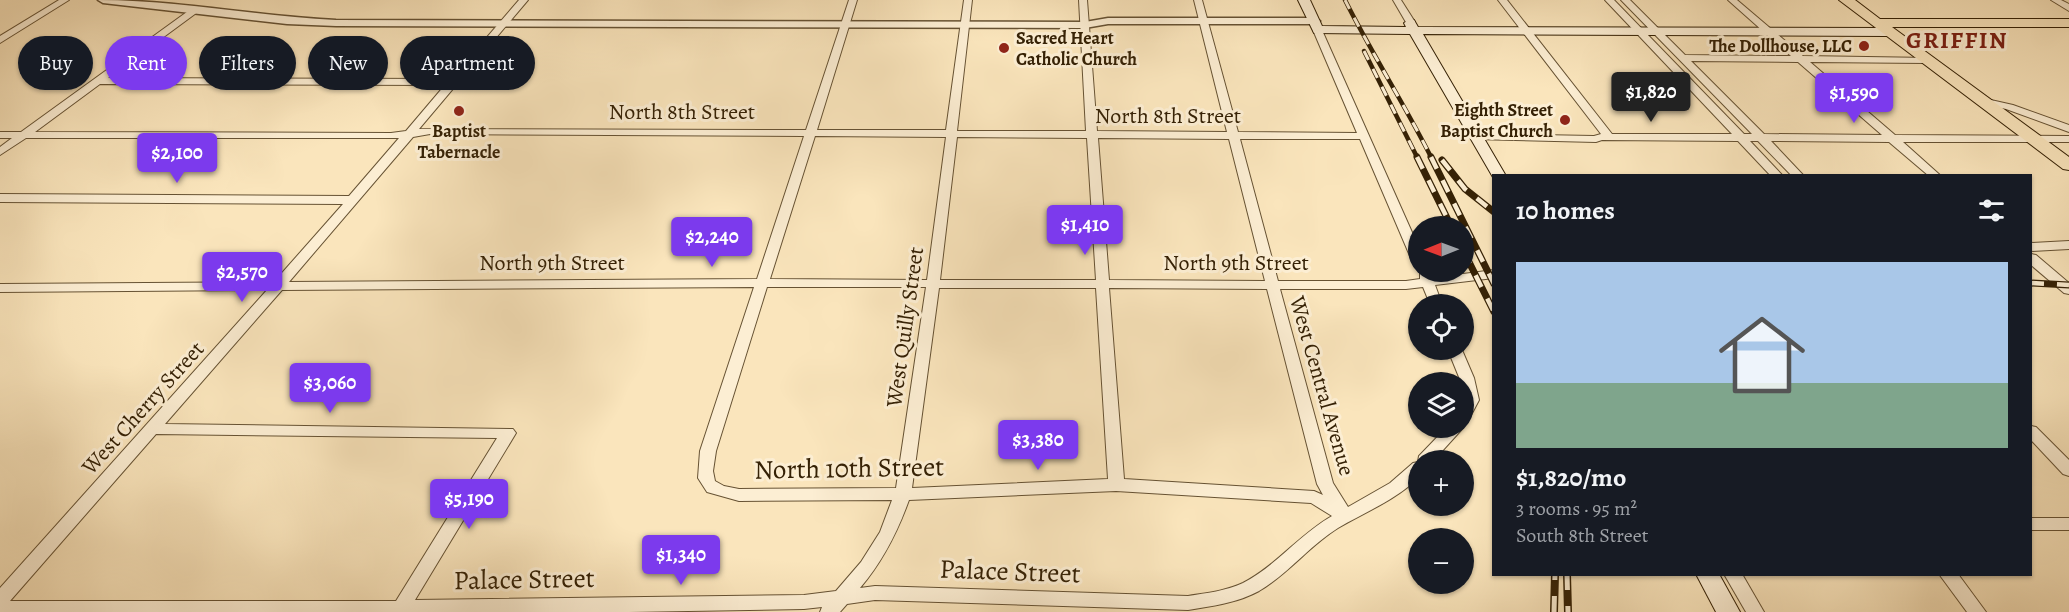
<!DOCTYPE html>
<html lang="en">
<head>
<meta charset="utf-8">
<style>
  body { margin:0; font-family:Alegreya,serif; background:#242831; color:#f1f3f6; height:100vh; display:flex; flex-direction:column; font-size:22px; white-space:nowrap }
  * { box-sizing:border-box; margin:0 }
  p { font-size:20px; color:#9ea1a6 }
  .icon { flex:none; width:33px; height:33px; fill:none; stroke:currentColor; stroke-width:2; stroke-linecap:round; stroke-linejoin:round }
  .map { position:relative; flex:1; overflow:hidden }
  .drawer { position:absolute; left:1492px; top:174px; width:540px; height:402px; display:flex; flex-direction:column; background:#171b24; border-radius:0px; box-shadow:0 2px 4px #0004 }
  .drawer>* { flex:none }
  .top-card { position:absolute; left:18px; top:36px; width:570px; height:54px; display:flex; gap:12px }
  .needle { width:39px; rotate:269deg }
  .buttons { position:absolute; left:1408px; top:216px; display:grid; gap:12px }
  .buttons a { display:grid; place-items:center; width:66px; height:66px; border-radius:50%; background:#171b24; box-shadow:0 2px 4px #0004; font-size:30px }
  .price { position:absolute; translate:-50% -51px; padding:0 14px; border-radius:6px; background:#7c3aed; color:#fff; font-size:20px; line-height:39px; filter:drop-shadow(0 2px 3px #0008) }
  .price::after { content:''; position:absolute; left:50%; top:36px; width:18px; height:14px; margin-left:-9px; background:inherit; clip-path:polygon(0 0,100% 0,50% 100%) }
  .price.active { background:#222; color:#fff }
  ul { padding:0; list-style:none }
  li { display:grid; align-content:center; gap:12px; height:318px; padding:0 24px }
  li span { display:grid; place-items:center; height:186px; border-radius:0px; color:#555 }
  li>.icon { margin-inline-start:auto }
  span .icon { width:108px; height:108px; fill:#fffc; stroke-width:1 }
  li b { font-size:26px }
  h2 { display:flex; justify-content:space-between; align-items:center; height:72px; padding:0 24px; font-size:26px }
  .pill { padding:0 21px; border-radius:27px; background:#171b24; box-shadow:0 2px 4px #0004; font-size:21px; line-height:54px }
  .pill.active { background:#7c3aed; color:#fff }
  .map>svg:first-child { display:block }
  .lines { fill:none; stroke-linecap:round; stroke-linejoin:round }
  .minor-casing { stroke:#665233; stroke-width:2 }
  .tertiary-casing { stroke:#665233; stroke-width:3 }
  .secondary-casing { stroke:#352105; stroke-width:2 }
  .primary-casing { stroke:#352105; stroke-width:2 }
  .minor { fill:#fceed3; fill-rule:evenodd }
  .tertiary { fill:#fceed3; fill-rule:evenodd }
  .secondary { fill:#fceed3; fill-rule:evenodd }
  .primary { fill:#fae5bc; fill-rule:evenodd }
  .rail-far2-casing { stroke:#352105; stroke-width:4.5 }
  .rail-far1-casing { stroke:#352105; stroke-width:7 }
  .rail-casing { stroke:#352105; stroke-width:8 }
  .rail-far2 { stroke:#fceed3; stroke-width:3; stroke-dasharray:10; stroke-linecap:butt }
  .rail-far1 { stroke:#fceed3; stroke-width:4.5; stroke-dasharray:13; stroke-linecap:butt }
  .rail { stroke:#fceed3; stroke-width:5; stroke-dasharray:16; stroke-linecap:butt }
  .poi-dot { fill:#8f2418; stroke:#fceed3; stroke-width:2 }
  .labels { text-anchor:middle; dominant-baseline:central; stroke-width:6; stroke-linejoin:round; paint-order:stroke }
  .far-poi-label { font-size:18px; font-weight:bold; fill:#352105; stroke:#fceed3; text-anchor:end }
  .street-label { font-size:22px; fill:#352105; stroke:#fceed3 }
  .far-district-label { font-size:24px; font-weight:bold; letter-spacing:1.5px; fill:#7a1f14; stroke:#fceed3 }
  .near-street-label { font-size:27px; fill:#352105; stroke:#fceed3 }
</style>
</head>
<body>
<div class="map">
<svg width="2069" height="612" viewBox="0 0 2069 612">
  <rect width="100%" height="100%" fill="#fae5bc"/>
  <filter id="stains"><feTurbulence type="fractalNoise" baseFrequency=".00333" numOctaves="4"/><feColorMatrix values="0 0 0 0 .2 0 0 0 0 .09 0 0 0 0 .02 0 0 0 .5 -.17"/></filter>
  <radialGradient id="worn" r=".72"><stop offset=".6" stop-color="#630" stop-opacity="0"/><stop offset="1" stop-color="#630" stop-opacity=".3"/></radialGradient>
  <g class="lines">
    <!-- minor casing -->
    <g class="minor-casing">
      <g id="minor">
        <path d="M59,0h10l-69,43v-7z"/>
        <path d="M519,0h9l-109,129 387,1 43,-130h8l-40,130h129l18,-130h8l-15,131h129l-7,-131h8l10,131 130,1 -33,-132h8l36,132 119,1 -44,-103 8,-2 98,220v19l-6,-4 -53,-124h-120l38,142h128l14,-2v-6h10l2,5 62,-8v8l-59,7 7,19h-12l-7,-17 -17,2h-126l53,194 15,24 42,-24 23,-20 5,-1 1,-6 27,-28h17l-29,32h-15v17c-23,23 -54,35 -81,51 -29,18 -50,46 -79,63 -22,12 -47,15 -71,19l-313,-10 -28,4 -7,8h-20l2,-5 -18,2 -175,3h-629v-24l267,-298 -267,2v-8l274,-2 69,-78 -343,-2v-8l349,2 50,-58h-373l-26,17v-8l12,-9h-12v-6h21l170,-123 8,2 -91,67 343,1zM100,84l345,1 -39,46 -15,2 -356,-1zM430,134l374,2 -47,143 -468,3 124,-145zM815,136l131,1 -19,143 -157,-1zM957,137l130,1 9,142h-156zM1098,138l131,1 36,142 -156,-1zM754,287l-54,164 -2,27 9,14 32,9 153,-1 -12,32 -19,30 -25,29 -32,4 -389,5 101,-167 -3,-4 -348,-5 117,-134zM767,287h159l-30,201 -157,1 -15,-3 -9,-5 -2,-10 3,-20zM939,288h157l12,191 -196,9zM1109,288l158,1 50,195 6,11 -9,-4 -190,-12zM156,434l341,4 -101,163h-386zM1116,491l195,12 21,13c-32,18 -56,50 -89,67 -17,8 -37,10 -55,13l-313,-10 -15,2c23,-27 37,-55 49,-88z"/>
        <path d="M1393,0h8l14,22 -2,2h-6z"/>
        <path d="M1498,0h9l105,134h120l-127,-134h9l130,134h8l-131,-134h9l55,55 106,1 -63,-56h9l66,56 127,2v4l-3,1 -117,-1 85,73 174,1v6h-166l38,34h-12l-40,-34 -118,-1 33,35h-12l-34,-35h-8l33,35h-12l-33,-35 -136,-1 -6,2 -124,-3v-4l4,-1 118,2 7,-2zM1691,61l107,1 84,73 -118,-1z"/>
        <path d="M2051,0h10l8,4v7z"/>
        <path d="M1982,98l31,7 56,20v7l-63,-23 -28,-6v-4z"/>
        <path d="M2069,241v8l-38,2v-8z"/>
        <path d="M2031,254l5,1 33,28v11l-5,-1 -33,-28z"/>
        <path d="M1448,350h14l12,28 5,22 -10,19 -5,1v-38h-3z"/>
        <path d="M2031,426l5,1 33,33v16l-6,-2 -32,-34z"/>
        <rect x="2031" y="518" width="38" height="12"/>
        <path d="M1724,574h18l22,38h-18z"/>
        <path d="M1939,574h19l28,38h-19z"/>
      </g>
    </g>
    <!-- tertiary casing -->
    <g class="tertiary-casing">
      <path id="tertiary" d="M98,0c79,0 158,16 238,20l749,2 23,-4h206l6,3 -6,3h-206l-23,4 -749,-2 -49,-2 -184,-21z"/>
    </g>
    <!-- secondary casing -->
    <g class="secondary-casing">
      <g id="secondary">
        <path d="M1298,0h12l12,26 84,1 -2,-4 6,-4 4,1 4,7 470,1 6,4 -6,4 -465,-2 83,142h-12v3l-84,-145 -96,-1z"/>
        <path d="M1696,574h23l21,38h-24z"/>
      </g>
    </g>
    <!-- primary casing -->
    <g class="primary-casing">
      <path id="primary" d="M1839,0h16l25,19h189v8h-177l177,130v13l-6,-1z"/>
    </g>
    <!-- minor -->
    <use href="#minor" class="minor"/>
    <!-- tertiary -->
    <use href="#tertiary" class="tertiary"/>
    <!-- secondary -->
    <use href="#secondary" class="secondary"/>
    <!-- primary -->
    <use href="#primary" class="primary"/>
    <!-- rail-far2 casing -->
    <g class="rail-far2-casing">
      <g id="rail-far2">
        <path d="M1345,0c27,54 60,105 87,159"/>
        <path d="M1364,51l54,108"/>
      </g>
    </g>
    <!-- rail-far1 casing -->
    <g class="rail-far1-casing">
      <g id="rail-far1">
        <path d="M1417,157l34,69"/>
        <path d="M1431,157l63,127"/>
        <path d="M1442,160l23,29 29,23"/>
        <path d="M1464,252l30,60"/>
        <path d="M2031,283l38,2"/>
      </g>
    </g>
    <!-- rail casing -->
    <g class="rail-casing">
      <g id="rail">
        <path d="M1567,574l1,38"/>
        <path d="M1554,612l1,-38"/>
      </g>
    </g>
    <!-- rail-far2 -->
    <use href="#rail-far2" class="rail-far2"/>
    <!-- rail-far1 -->
    <use href="#rail-far1" class="rail-far1"/>
    <!-- rail -->
    <use href="#rail" class="rail"/>
  </g>
  <!-- markers -->
  <g class="poi-dot">
    <circle cx="1864" cy="46" r="6"/>
    <circle cx="1004" cy="48" r="6"/>
    <circle cx="459" cy="111" r="6"/>
    <circle cx="1565" cy="120" r="6"/>
  </g>
  <g class="labels">
    <!-- far-poi labels -->
    <g class="far-poi-label">
      <text x="1016" y="38" text-anchor="start">Sacred Heart<tspan x="1016" dy="21">Catholic Church</tspan></text>
      <text x="1852" y="46">The Dollhouse, LLC</text>
      <text x="1553" y="110">Eighth Street<tspan x="1553" dy="21">Baptist Church</tspan></text>
      <text x="459" y="131" text-anchor="middle">Baptist<tspan x="459" dy="21">Tabernacle</tspan></text>
    </g>
    <!-- street labels -->
    <g class="street-label">
      <text x="682" y="112">North 8th Street</text>
      <text x="1168" y="116">North 8th Street</text>
      <text x="552" y="263">North 9th Street</text>
      <text x="1236" y="263">North 9th Street</text>
      <text transform="translate(905 327) rotate(-82)">West Quilly Street</text>
      <text transform="translate(1322 386) rotate(74)">West Central Avenue</text>
      <text transform="translate(143 408) rotate(-48)">West Cherry Street</text>
    </g>
    <!-- far-district labels -->
    <g class="far-district-label">
      <text x="1957" y="40">GRIFFIN</text>
    </g>
    <!-- near-street labels -->
    <g class="near-street-label">
      <text transform="translate(849 468) rotate(-1)">North 10th Street</text>
      <text transform="translate(1010 571) rotate(2)">Palace Street</text>
      <text transform="translate(524 579) rotate(-1)">Palace Street</text>
    </g>
  </g>
  <rect width="100%" height="100%" filter="url(#stains)"/>
  <rect width="100%" height="100%" fill="url(#worn)"/>
</svg>
<div class="buttons">
<a><svg class="needle" viewBox="-14 -14 28 28"><path d="M0-13l5 13h-10z" fill="#e53935"/><path d="M0 13l5-13h-10z" fill="#9ea1a6"/></svg></a>
<a><svg class="icon" aria-label="locate" viewBox="0 0 24 24"><circle cx="12" cy="12" r="6"/><path d="M12 2v4M12 18v4M2 12h4M18 12h4"/></svg></a>
<a><svg class="icon" aria-label="layers" viewBox="0 0 24 24"><path d="M12 4l9 5-9 5-9-5zM3 14l9 5 9-5"/></svg></a>
<a>+</a>
<a>−</a>
</div>
<b class="price active" style="left:1651px;top:123px">$1,820</b>
<b class="price" style="left:1854px;top:124px">$1,590</b>
<b class="price" style="left:177px;top:184px">$2,100</b>
<b class="price" style="left:1085px;top:256px">$1,410</b>
<b class="price" style="left:712px;top:268px">$2,240</b>
<b class="price" style="left:242px;top:303px">$2,570</b>
<b class="price" style="left:330px;top:414px">$3,060</b>
<b class="price" style="left:1038px;top:471px">$3,380</b>
<b class="price" style="left:469px;top:530px">$5,190</b>
<b class="price" style="left:681px;top:586px">$1,340</b>
<div class="top-card">
<a class="pill">Buy</a>
<a class="pill active">Rent</a>
<a class="pill">Filters</a>
<a class="pill">New</a>
<a class="pill">Apartment</a>
</div>
<section class="drawer">
<h2>10 homes<svg class="icon" aria-label="filters" viewBox="0 0 24 24"><path d="M4 7h16M4 17h16"/><circle cx="9" cy="7" r="2"/><circle cx="15" cy="17" r="2"/></svg></h2>
<ul>
<li><span style="background:linear-gradient(#a9c7e8 65%,#7fa58c 0)"><svg class="icon" aria-label="home" viewBox="0 0 24 24"><path d="M3 11l9-7 9 7M6 9v11h12V9"/></svg></span><div><b>$1,820/mo</b><p>3 rooms · 95 m²</p><p>South 8th Street</p></div></li>
</ul>
</section>
</div>
</body>
</html>
